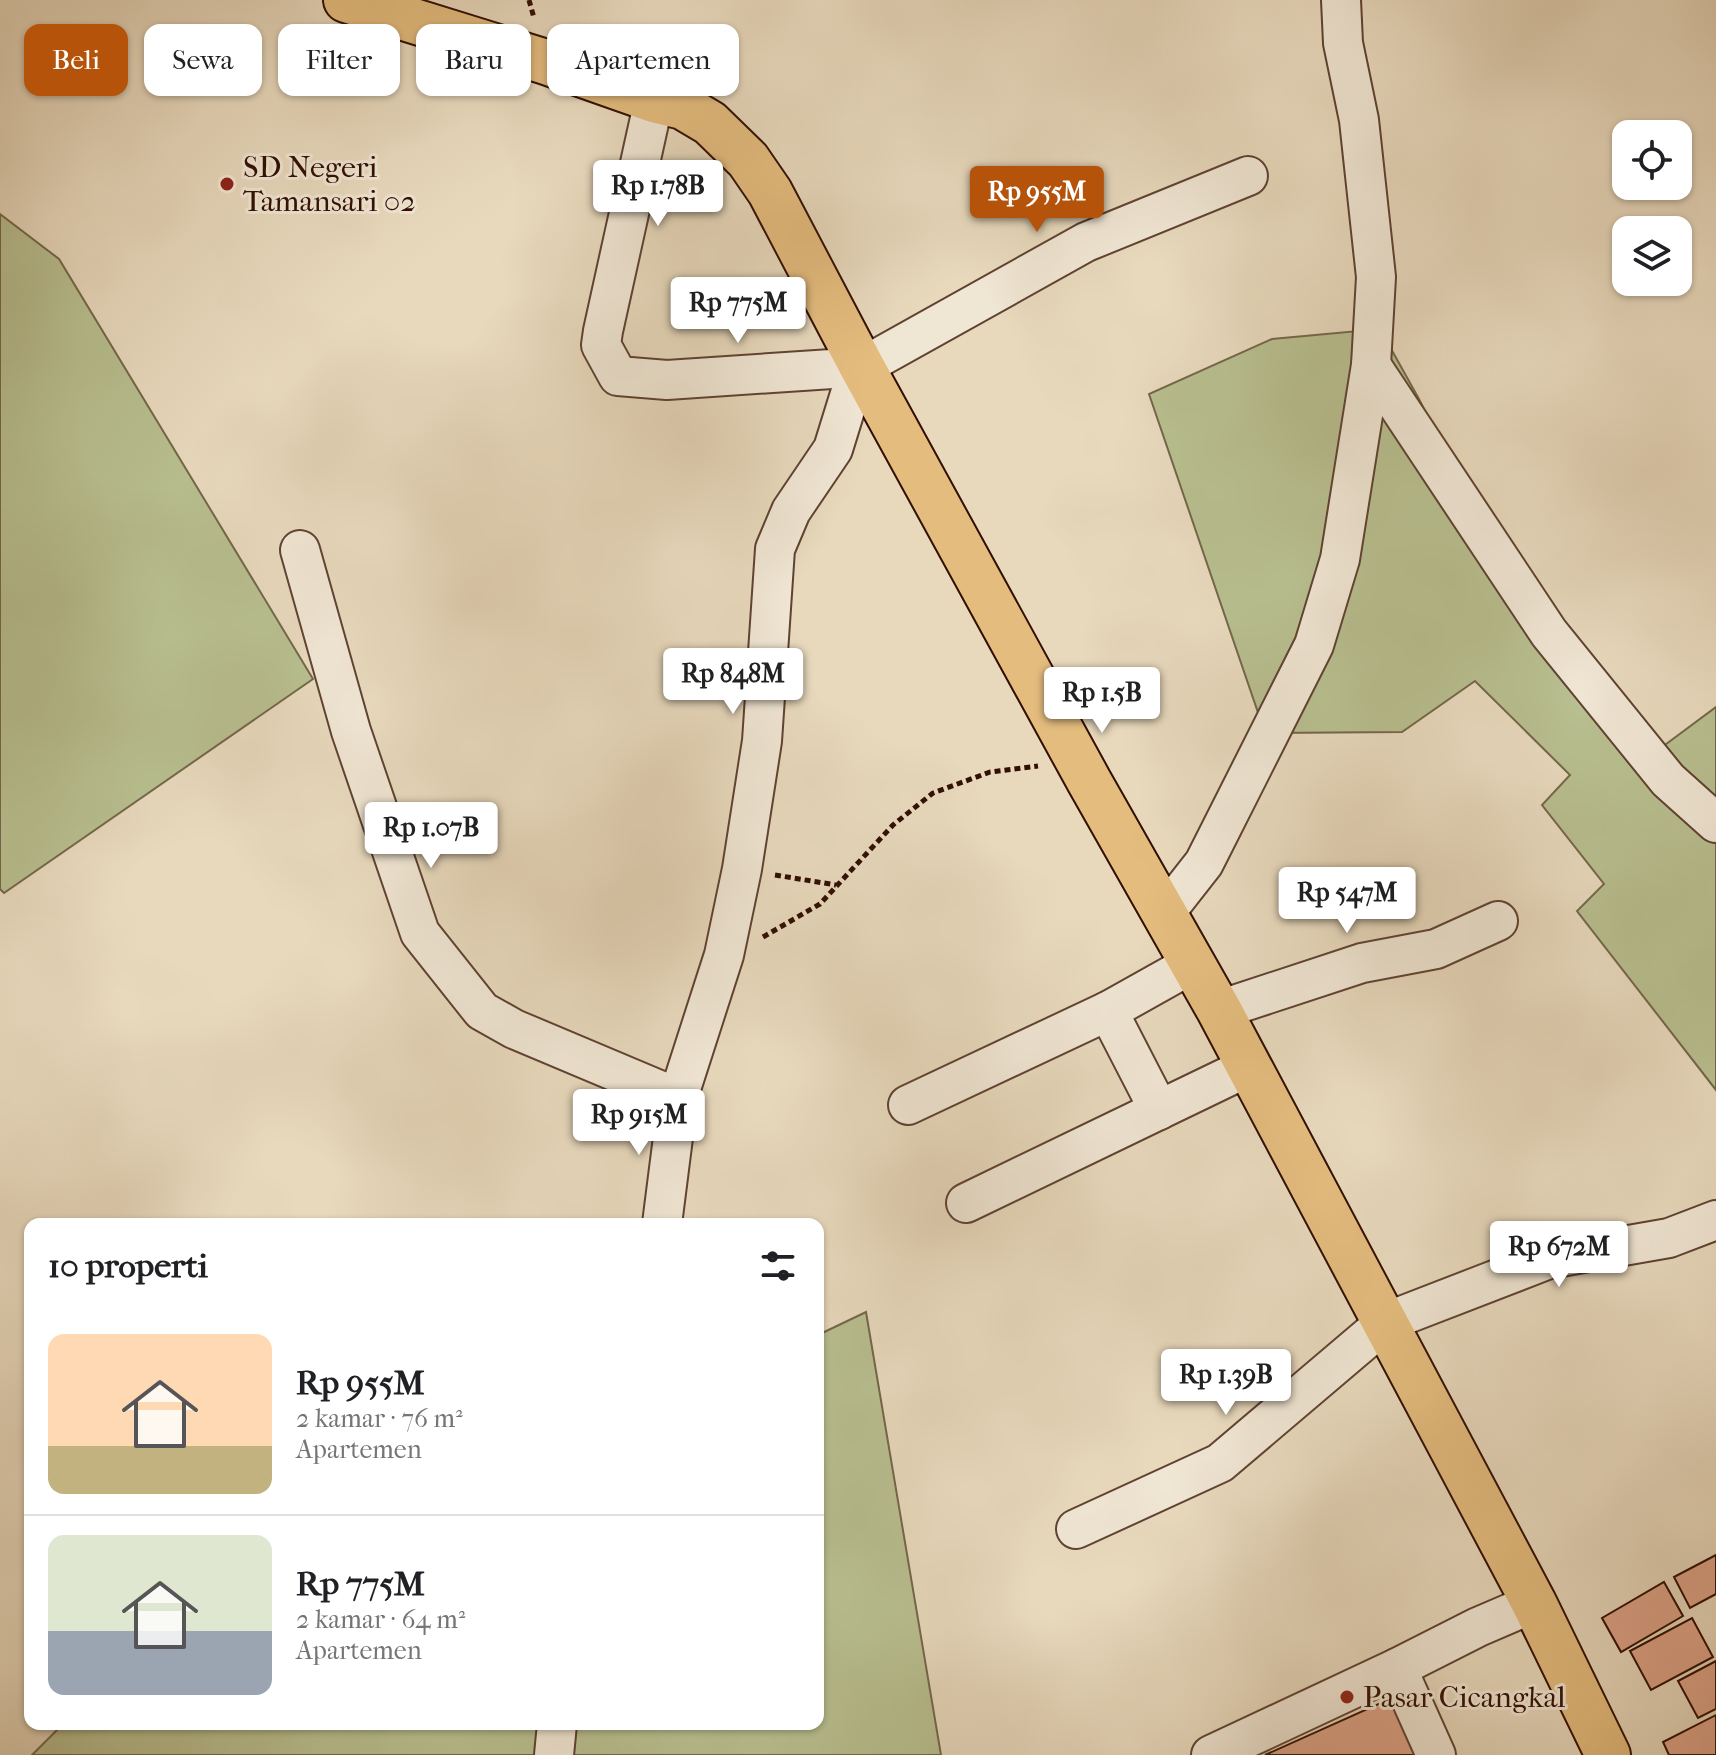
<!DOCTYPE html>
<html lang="id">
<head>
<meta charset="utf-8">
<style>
  body { margin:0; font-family:"IM FELL French Canon",serif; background:#f6f6f6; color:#202124; height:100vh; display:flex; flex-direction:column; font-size:30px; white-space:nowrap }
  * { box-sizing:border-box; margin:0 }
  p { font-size:26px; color:#757577 }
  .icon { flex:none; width:44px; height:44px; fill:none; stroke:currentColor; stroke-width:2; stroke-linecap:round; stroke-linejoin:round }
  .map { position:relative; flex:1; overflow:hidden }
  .sheet { position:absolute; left:24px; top:1218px; width:800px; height:512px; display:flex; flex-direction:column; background:#fff; border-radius:16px; box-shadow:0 2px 6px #0004 }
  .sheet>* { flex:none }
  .hud { position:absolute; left:24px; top:24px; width:800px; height:72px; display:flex; gap:16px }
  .fabs { position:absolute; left:1612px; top:120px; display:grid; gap:16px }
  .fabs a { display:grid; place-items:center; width:80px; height:80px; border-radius:16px; background:#fff; box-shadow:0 2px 6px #0004; font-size:40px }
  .price { position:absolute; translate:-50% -68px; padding:0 18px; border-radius:8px; background:#fff; color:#222; font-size:26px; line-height:52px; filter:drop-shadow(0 2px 4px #0008) }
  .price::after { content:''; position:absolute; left:50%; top:48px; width:24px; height:18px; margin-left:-12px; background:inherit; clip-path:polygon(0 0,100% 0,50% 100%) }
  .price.active { background:#b45309; color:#fff }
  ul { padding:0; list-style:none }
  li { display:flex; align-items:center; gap:24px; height:200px; padding:0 24px }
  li+li { border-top:2px solid #e0e0e0 }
  li span { display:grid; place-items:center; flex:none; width:224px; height:160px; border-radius:16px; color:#555 }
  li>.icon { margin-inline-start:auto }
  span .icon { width:96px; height:96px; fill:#fffc; stroke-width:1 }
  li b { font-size:34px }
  h2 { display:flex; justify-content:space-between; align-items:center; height:96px; padding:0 24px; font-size:34px }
  .pill { padding:0 28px; border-radius:16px; background:#fff; box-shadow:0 2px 6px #0004; font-size:28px; line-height:72px }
  .pill.active { background:#b45309; color:#fff }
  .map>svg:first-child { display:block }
  .green { fill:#b8bf90; stroke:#74674a; stroke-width:2 }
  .building { fill:#dda388; stroke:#310f03; stroke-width:2 }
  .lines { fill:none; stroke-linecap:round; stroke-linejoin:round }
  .minor-casing { stroke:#5f4232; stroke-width:42 }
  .major-casing { stroke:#310f03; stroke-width:48 }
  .path { stroke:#310f03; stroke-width:5; stroke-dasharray:6 4; stroke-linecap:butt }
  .minor { stroke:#f0e6d4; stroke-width:38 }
  .major { stroke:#e4bc7e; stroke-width:44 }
  .poi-dot { fill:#8f2418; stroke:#f0e6d4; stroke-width:3 }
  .labels { text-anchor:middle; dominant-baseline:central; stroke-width:6; stroke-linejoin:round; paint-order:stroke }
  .poi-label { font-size:30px; fill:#310f03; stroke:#f0e6d4; text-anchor:start }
</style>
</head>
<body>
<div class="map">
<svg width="1716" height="1755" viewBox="0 0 1716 1755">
  <rect width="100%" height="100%" fill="#e8d9bd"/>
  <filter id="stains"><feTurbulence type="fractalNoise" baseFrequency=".0025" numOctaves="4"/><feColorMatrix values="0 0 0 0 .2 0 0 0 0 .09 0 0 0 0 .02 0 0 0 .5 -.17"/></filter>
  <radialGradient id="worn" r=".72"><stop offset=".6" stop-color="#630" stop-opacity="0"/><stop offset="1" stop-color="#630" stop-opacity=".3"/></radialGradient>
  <!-- green -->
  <g class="green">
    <path d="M0,214l59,45 254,420 -309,214 -4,-4z"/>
    <path d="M1380,329l39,70 121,242 106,118 70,-52v383l-139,-179 27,-27 -62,-79 28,-30 -95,-94 -73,51 -137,1 -116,-339 123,-55z"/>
    <path d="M866,1312l75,443h-909l31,-31h755v-389z"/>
  </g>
  <!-- building -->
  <g class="building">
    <path d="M1716,1555v39l-26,14 -16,-31z"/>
    <path d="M1664,1582l19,34 -62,36 -19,-34z"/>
    <path d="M1692,1618l21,39 -62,33 -21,-39z"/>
    <path d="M1716,1661v48l-18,9 -20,-37z"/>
    <path d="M1394,1697l26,58h-155z"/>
    <path d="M1716,1715v40h-47l-6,-13z"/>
  </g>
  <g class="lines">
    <!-- minor casing -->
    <g class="minor-casing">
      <g id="minor">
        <path d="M654,100l-51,231 -2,14 17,31 49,4 195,-13 224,-125 162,-66"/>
        <path d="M1371,365l178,268 119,147 48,43"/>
        <path d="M300,550l51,181 69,202 62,78 32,18 164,69"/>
        <path d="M1164,914l40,-51 110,-218 26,-86 31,-194 5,-88 -17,-157 -16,-77 -2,-43"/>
        <path d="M1219,1010l143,-47 74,-14 62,-28"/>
        <path d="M1108,1011l51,99"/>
        <path d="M908,1105l200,-94 84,-47"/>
        <path d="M966,1203l282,-136"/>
        <path d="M662,1224l16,-126 46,-143 18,-86 20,-128 13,-192 16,-38 42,-62 17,-55 12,-27"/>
        <path d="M1076,1529l144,-66 166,-141 163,-63 120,-21 47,-18"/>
        <path d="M1397,1668l39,87"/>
        <path d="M554,1755l3,-31"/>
        <path d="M1211,1755l186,-87 81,-41 56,-24"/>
      </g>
    </g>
    <!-- major casing -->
    <g class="major-casing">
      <path id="major" d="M346,0l200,62 108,38 29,7 27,16 38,37 22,32 92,175 227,414 130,229 315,593 74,152"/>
    </g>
    <!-- path -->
    <g class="path">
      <path d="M529,0l5,18"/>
      <path d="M775,875l61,10"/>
      <path d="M763,937l57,-33 73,-79 40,-32 57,-21 48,-6"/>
    </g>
    <!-- minor -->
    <use href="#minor" class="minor"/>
    <!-- major -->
    <use href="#major" class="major"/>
  </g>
  <!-- markers -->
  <g class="poi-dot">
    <circle cx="227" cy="184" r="8"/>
    <circle cx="1347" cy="1697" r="8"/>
  </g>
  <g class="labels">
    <!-- poi labels -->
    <g class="poi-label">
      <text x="243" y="167">SD Negeri<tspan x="243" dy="34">Tamansari 02</tspan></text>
      <text x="1363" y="1697">Pasar Cicangkal</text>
    </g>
  </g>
  <rect width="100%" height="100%" filter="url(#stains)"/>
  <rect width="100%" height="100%" fill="url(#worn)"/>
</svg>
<div class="fabs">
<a><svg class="icon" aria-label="locate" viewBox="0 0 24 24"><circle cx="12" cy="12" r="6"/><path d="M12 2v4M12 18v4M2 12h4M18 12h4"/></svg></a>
<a><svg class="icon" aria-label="layers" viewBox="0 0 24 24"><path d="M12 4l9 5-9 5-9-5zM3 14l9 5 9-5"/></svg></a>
</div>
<b class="price" style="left:658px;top:228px">Rp 1.78B</b>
<b class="price active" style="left:1037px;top:234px">Rp 955M</b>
<b class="price" style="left:738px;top:345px">Rp 775M</b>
<b class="price" style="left:733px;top:716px">Rp 848M</b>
<b class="price" style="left:1102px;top:735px">Rp 1.5B</b>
<b class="price" style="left:431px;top:870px">Rp 1.07B</b>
<b class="price" style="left:1347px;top:935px">Rp 547M</b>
<b class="price" style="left:639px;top:1157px">Rp 915M</b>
<b class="price" style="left:1559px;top:1289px">Rp 672M</b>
<b class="price" style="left:1226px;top:1417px">Rp 1.39B</b>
<div class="hud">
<a class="pill active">Beli</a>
<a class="pill">Sewa</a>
<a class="pill">Filter</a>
<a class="pill">Baru</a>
<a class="pill">Apartemen</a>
</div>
<section class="sheet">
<h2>10 properti<svg class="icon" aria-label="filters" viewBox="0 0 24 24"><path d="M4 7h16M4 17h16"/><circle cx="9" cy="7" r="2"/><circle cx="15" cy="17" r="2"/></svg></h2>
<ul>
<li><span style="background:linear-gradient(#ffd9b3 70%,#c2b280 0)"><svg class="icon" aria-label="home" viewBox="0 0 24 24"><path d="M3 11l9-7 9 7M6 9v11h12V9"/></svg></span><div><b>Rp 955M</b><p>2 kamar · 76 m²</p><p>Apartemen</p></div></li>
<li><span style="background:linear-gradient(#dfe7d0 60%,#9aa5b1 0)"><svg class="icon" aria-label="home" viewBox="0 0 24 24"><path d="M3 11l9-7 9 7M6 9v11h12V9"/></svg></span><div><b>Rp 775M</b><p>2 kamar · 64 m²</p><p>Apartemen</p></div></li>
</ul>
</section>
</div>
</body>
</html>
